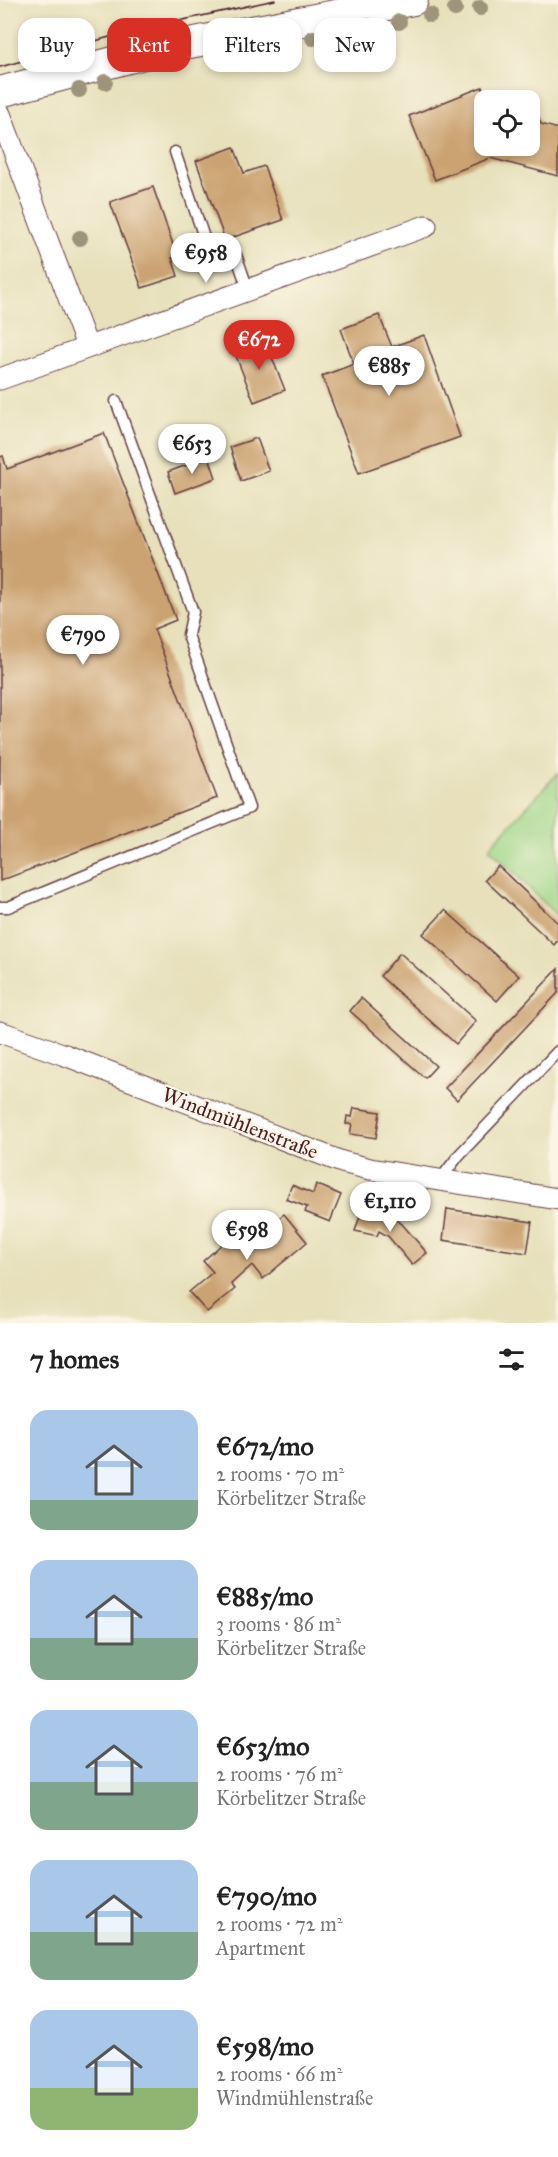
<!DOCTYPE html>
<html lang="en">
<head>
<meta charset="utf-8">
<style>
  body { margin:0; font-family:"IM FELL Great Primer",serif; background:#f2f2f2; color:#222; height:100vh; display:flex; flex-direction:column; font-size:22px; white-space:nowrap }
  * { box-sizing:border-box; margin:0 }
  p { font-size:20px; color:#767676 }
  .icon { flex:none; width:33px; height:33px; fill:none; stroke:currentColor; stroke-width:2; stroke-linecap:round; stroke-linejoin:round }
  .map { position:relative; height:1323px; overflow:hidden }
  .sheet { display:flex; flex-direction:column; background:#fff; flex:1 }
  .sheet>* { flex:none }
  .guide { position:absolute; left:18px; top:18px; width:522px; height:54px; display:flex; gap:12px }
  .tools { position:absolute; left:474px; top:90px; display:grid; gap:12px }
  .tools a { display:grid; place-items:center; width:66px; height:66px; border-radius:12px; background:#fff; box-shadow:0 3px 9px #0003; font-size:30px }
  .price { position:absolute; translate:-50% -51px; padding:0 14px; border-radius:21px; background:#fff; color:#222; font-size:20px; line-height:39px; filter:drop-shadow(0 2px 3px #0008) }
  .price::after { content:''; position:absolute; left:50%; top:36px; width:18px; height:14px; margin-left:-9px; background:inherit; clip-path:polygon(0 0,100% 0,50% 100%) }
  .price.current { background:#d93025; color:#fff }
  ul { padding:0; list-style:none }
  li { display:flex; align-items:center; gap:18px; height:150px; padding:0 30px }
  li span { display:grid; place-items:center; flex:none; width:168px; height:120px; border-radius:18px; color:#555 }
  li>.icon { margin-inline-start:auto }
  span .icon { width:72px; height:72px; fill:#fffc; stroke-width:1 }
  li b { font-size:26px }
  h2 { display:flex; justify-content:space-between; align-items:center; height:72px; padding:0 30px; font-size:26px }
  .chip { padding:0 21px; border-radius:18px; background:#fff; box-shadow:0 3px 9px #0003; font-size:21px; line-height:54px }
  .chip.current { background:#d93025; color:#fff }
  .map>svg:first-child { display:block }
  .green { fill:#9ed586; stroke:#747a58; stroke-width:1.5 }
  .building { fill:#cba271 }
  .lines { fill:none; stroke-linecap:round; stroke-linejoin:round }
  .lane-casing { stroke:#623c41; stroke-width:13 }
  .street-casing { stroke:#623c41; stroke-width:23 }
  .secondary-casing { stroke:#623c41; stroke-width:32 }
  .lane { stroke:#fff; stroke-width:10 }
  .street { stroke:#fff; stroke-width:21 }
  .secondary { stroke:#fff; stroke-width:30 }
  .tram { stroke:#4a1f2b; stroke-width:1.5 }
  .tree { fill:#9e947b }
  .labels { text-anchor:middle; dominant-baseline:central; stroke-width:5; stroke-linejoin:round; paint-order:stroke }
  .street-label { font-size:21px; fill:#4a1f2b; stroke:#fcf5e5 }
</style>
</head>
<body>
<div class="map">
<svg width="558" height="1323" viewBox="0 0 558 1323">
  <rect width="100%" height="100%" fill="#fcf5e5"/>
  <filter id="ink" filterUnits="userSpaceOnUse"><feTurbulence type="fractalNoise" baseFrequency=".0167" numOctaves="2"/><feDisplacementMap in="SourceGraphic" scale="12" xChannelSelector="R" yChannelSelector="G"/><feConvolveMatrix kernelMatrix="1 2 1 2 8 2 1 2 1" color-interpolation-filters="sRGB"/></filter>
  <filter id="wash" filterUnits="userSpaceOnUse"><feTurbulence type="fractalNoise" baseFrequency=".008" numOctaves="4" result="noise"/><feDisplacementMap in="SourceGraphic" scale="24" xChannelSelector="R" yChannelSelector="G"/><feGaussianBlur stdDeviation="1.35" result="paint"/><feColorMatrix in="noise" values="0 0 0 0 0 0 0 0 0 0 0 0 0 0 0 0 0 1.4 0 .05"/><feComposite in="paint" operator="in"/></filter>
  <g filter="url(#wash)">
    <rect width="100%" height="100%" fill="#e7e0bb"/>
    <!-- green -->
    <path class="green" d="M558,773v144l-69,-69z"/>
    <g id="blocks">
      <!-- building -->
      <g class="building">
        <path d="M482,87l5,13h-3v46h46v-46h-23l21,-8 13,32 17,5v47l-68,-18 -55,22 -26,-64z"/>
        <path d="M234,147l10,26 20,-7 19,54 -58,20 -29,-79z"/>
        <path d="M153,187l24,69 -5,2 6,18 -36,12 -32,-86z"/>
        <path d="M379,315l13,32 32,-12 36,102 -101,36 -37,-97 32,-12 -13,-35z"/>
        <path d="M265,340l20,50 -31,12 -20,-51z"/>
        <path d="M104,433l72,187 -22,9 63,169 -217,83v-424l3,-1 4,13z"/>
        <path d="M257,438l12,33 -28,10 -11,-34z"/>
        <path d="M209,457l7,21 -41,15 -7,-21z"/>
        <path d="M498,866l60,57v17l-4,5 -69,-65z"/>
        <path d="M445,910l74,66 -22,25 -74,-67z"/>
        <path d="M400,953l76,68 -20,23 -76,-68z"/>
        <path d="M558,969v24l-101,107 -12,-12z"/>
        <path d="M361,998l75,68 -11,12 -75,-67z"/>
        <path d="M354,1108l26,4 -4,26 -26,-4 2,-10h-6l1,-8 5,1z"/>
        <path d="M316,1184l25,11 -11,27 -25,-10 2,-5 -21,-8 6,-14 21,9z"/>
        <path d="M363,1207l23,5 16,12 25,29 -15,12 -24,-29 -9,-5 -2,5 -22,-5z"/>
        <path d="M447,1209l85,13 -5,31 -84,-13z"/>
        <path d="M284,1214l23,28 -44,37 -11,-14 -21,19 4,5 -28,23 -18,-20 24,-20 -10,-11 28,-25 11,13z"/>
      </g>
    </g>
  </g>
  <g filter="url(#ink)">
    <use href="#blocks" fill-opacity="0" stroke="#623c41" stroke-width="1.5"/>
    <g class="lines">
      <!-- lane casing -->
      <g class="lane-casing">
        <g id="lane">
          <path d="M175,152l37,109 24,-6 12,34"/>
          <path d="M0,907h8l241,-99 -61,-173 5,-23 -77,-211"/>
          <path d="M440,1180l19,-25 99,-104"/>
        </g>
      </g>
      <!-- street casing -->
      <g class="street-casing">
        <g id="street">
          <path d="M0,114l87,232"/>
          <path d="M0,379l426,-153"/>
          <path d="M0,1032l65,23 277,107 28,7 188,30"/>
        </g>
      </g>
      <!-- secondary casing -->
      <g class="secondary-casing">
        <path id="secondary" d="M0,92l174,-46 239,-46"/>
      </g>
      <!-- lane -->
      <use href="#lane" class="lane"/>
      <!-- street -->
      <use href="#street" class="street"/>
      <!-- secondary -->
      <use href="#secondary" class="secondary"/>
      <!-- tram -->
      <path class="tram" d="M0,67l128,-35 147,-32"/>
    </g>
    <!-- trees -->
    <g class="tree">
      <circle cx="480" cy="8" r="8"/>
      <circle cx="455" cy="9" r="8"/>
      <circle cx="430" cy="15" r="8"/>
      <circle cx="399" cy="22" r="8"/>
      <circle cx="368" cy="26" r="8"/>
      <circle cx="337" cy="33" r="8"/>
      <circle cx="313" cy="38" r="8"/>
      <circle cx="267" cy="46" r="8"/>
      <circle cx="245" cy="51" r="8"/>
      <circle cx="224" cy="54" r="8"/>
      <circle cx="105" cy="82" r="8"/>
      <circle cx="79" cy="90" r="8"/>
      <circle cx="80" cy="238" r="8"/>
    </g>
  </g>
  <g class="labels">
    <!-- street labels -->
    <g class="street-label">
      <text transform="translate(240 1123) rotate(21)">Windmühlenstraße</text>
    </g>
  </g>
</svg>
<div class="tools">
<a><svg class="icon" aria-label="locate" viewBox="0 0 24 24"><circle cx="12" cy="12" r="6"/><path d="M12 2v4M12 18v4M2 12h4M18 12h4"/></svg></a>
</div>
<b class="price" style="left:206px;top:284px">€958</b>
<b class="price current" style="left:259px;top:371px">€672</b>
<b class="price" style="left:389px;top:397px">€885</b>
<b class="price" style="left:192px;top:475px">€653</b>
<b class="price" style="left:83px;top:666px">€790</b>
<b class="price" style="left:390px;top:1233px">€1,110</b>
<b class="price" style="left:247px;top:1261px">€598</b>
<div class="guide">
<a class="chip">Buy</a>
<a class="chip current">Rent</a>
<a class="chip">Filters</a>
<a class="chip">New</a>
</div>
</div>
<section class="sheet">
<h2>7 homes<svg class="icon" aria-label="filters" viewBox="0 0 24 24"><path d="M4 7h16M4 17h16"/><circle cx="9" cy="7" r="2"/><circle cx="15" cy="17" r="2"/></svg></h2>
<ul>
<li><span style="background:linear-gradient(#a9c7e8 75%,#7fa58c 0)"><svg class="icon" aria-label="home" viewBox="0 0 24 24"><path d="M3 11l9-7 9 7M6 9v11h12V9"/></svg></span><div><b>€672/mo</b><p>2 rooms · 70 m²</p><p>Körbelitzer Straße</p></div></li>
<li><span style="background:linear-gradient(#a9c7e8 65%,#7fa58c 0)"><svg class="icon" aria-label="home" viewBox="0 0 24 24"><path d="M3 11l9-7 9 7M6 9v11h12V9"/></svg></span><div><b>€885/mo</b><p>3 rooms · 86 m²</p><p>Körbelitzer Straße</p></div></li>
<li><span style="background:linear-gradient(#a9c7e8 60%,#7fa58c 0)"><svg class="icon" aria-label="home" viewBox="0 0 24 24"><path d="M3 11l9-7 9 7M6 9v11h12V9"/></svg></span><div><b>€653/mo</b><p>2 rooms · 76 m²</p><p>Körbelitzer Straße</p></div></li>
<li><span style="background:linear-gradient(#a9c7e8 60%,#7fa58c 0)"><svg class="icon" aria-label="home" viewBox="0 0 24 24"><path d="M3 11l9-7 9 7M6 9v11h12V9"/></svg></span><div><b>€790/mo</b><p>2 rooms · 72 m²</p><p>Apartment</p></div></li>
<li><span style="background:linear-gradient(#a9c7e8 65%,#8fb573 0)"><svg class="icon" aria-label="home" viewBox="0 0 24 24"><path d="M3 11l9-7 9 7M6 9v11h12V9"/></svg></span><div><b>€598/mo</b><p>2 rooms · 66 m²</p><p>Windmühlenstraße</p></div></li>
</ul>
</section>
</body>
</html>
